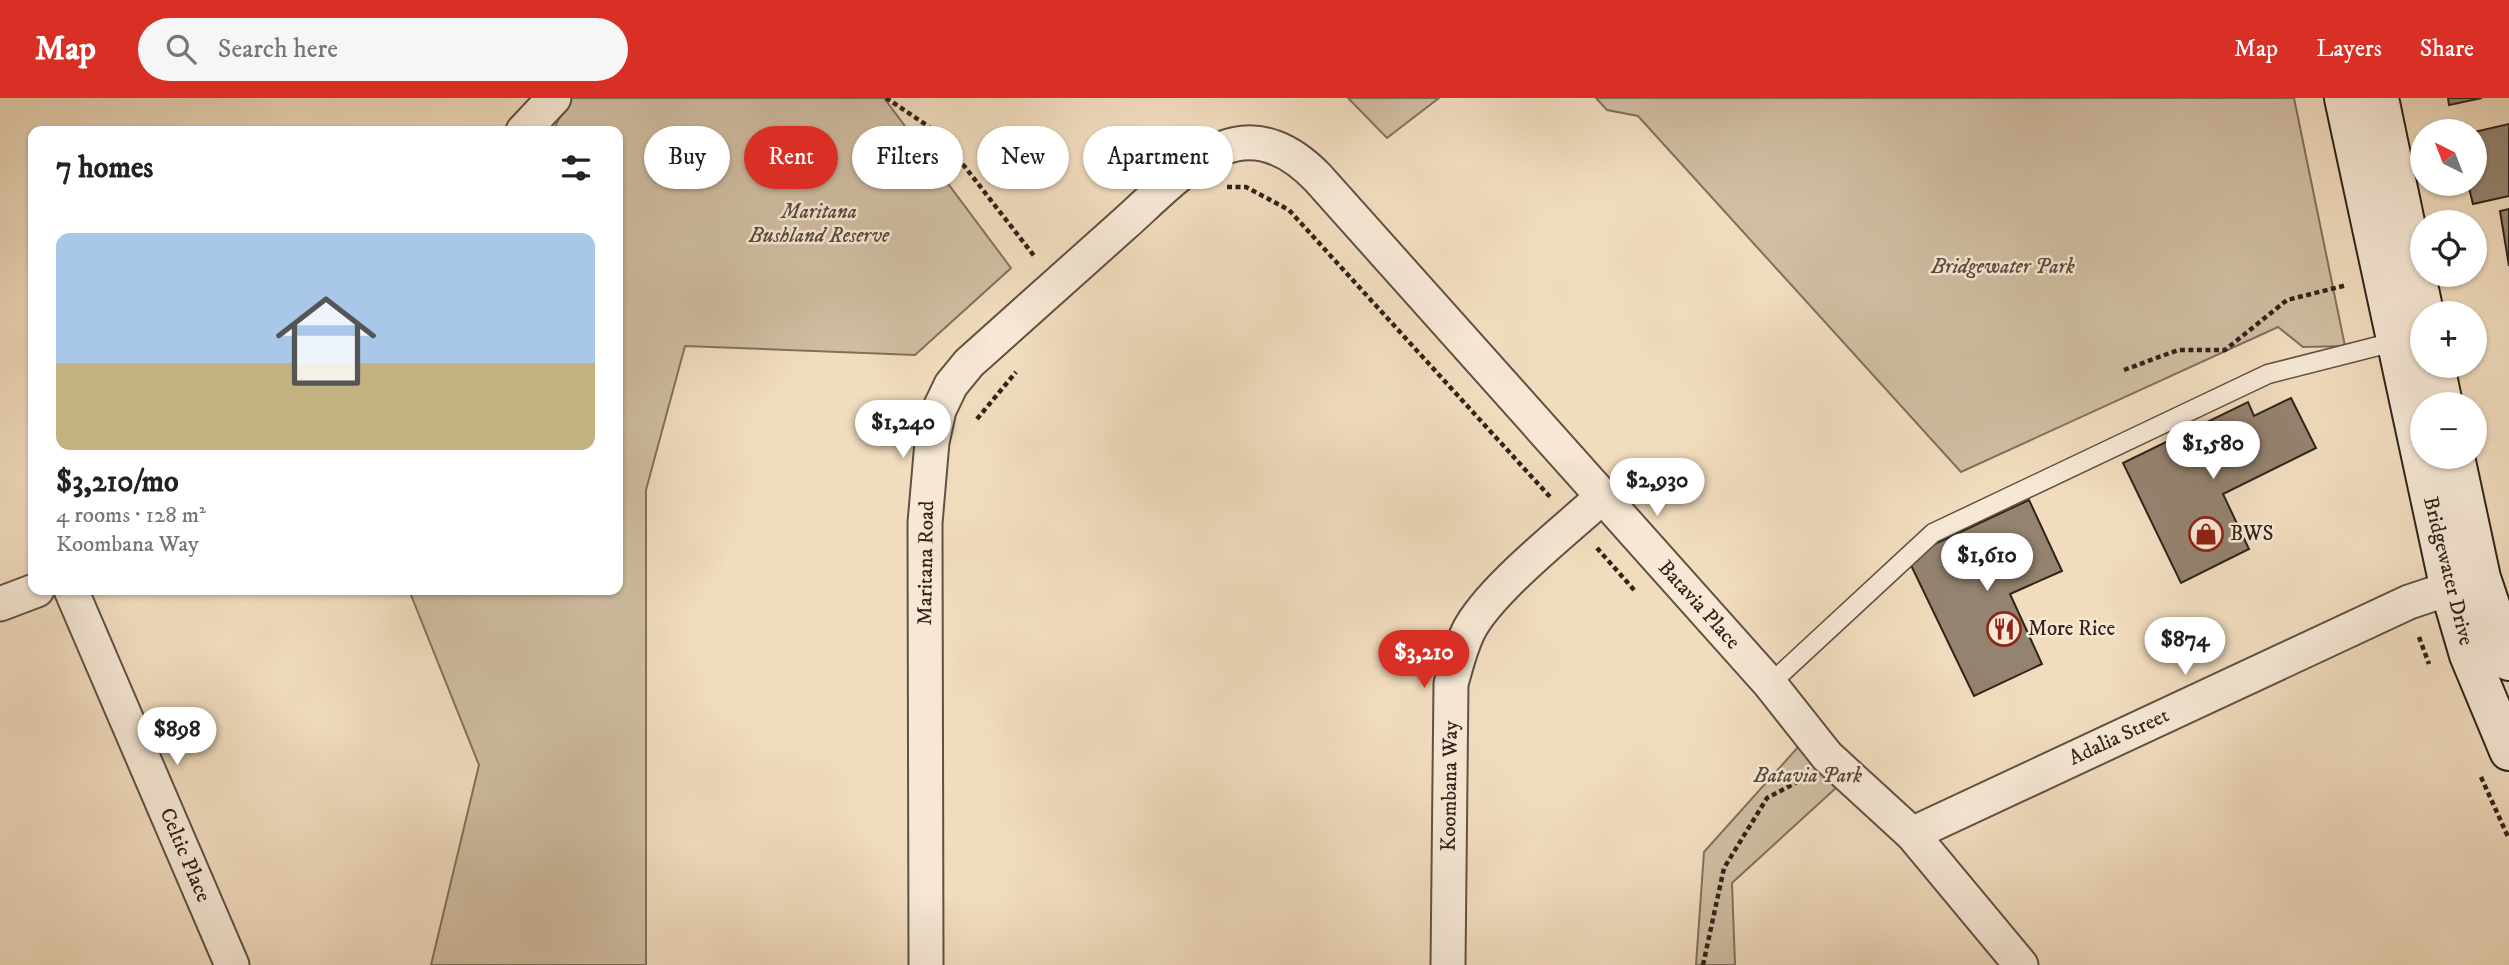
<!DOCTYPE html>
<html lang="en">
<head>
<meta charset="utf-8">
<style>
  body { margin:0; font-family:"IM FELL DW Pica",serif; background:#f6f6f6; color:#222; height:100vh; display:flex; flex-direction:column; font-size:26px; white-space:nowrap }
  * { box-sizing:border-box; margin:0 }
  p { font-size:23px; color:#767676 }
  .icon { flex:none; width:38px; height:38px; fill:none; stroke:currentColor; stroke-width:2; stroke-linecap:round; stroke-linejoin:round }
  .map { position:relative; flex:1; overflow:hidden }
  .details { position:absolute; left:28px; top:28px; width:595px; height:469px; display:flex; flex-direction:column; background:#fff; border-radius:14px; box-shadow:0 2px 5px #0004 }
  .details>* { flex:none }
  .hud { position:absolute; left:644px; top:28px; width:665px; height:63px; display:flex; gap:14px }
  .needle { width:46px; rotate:318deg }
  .fabs { position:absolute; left:2410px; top:21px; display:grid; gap:14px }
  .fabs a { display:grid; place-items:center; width:77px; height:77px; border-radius:50%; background:#fff; box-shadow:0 2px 5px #0004; font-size:35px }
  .price { position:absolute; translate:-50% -60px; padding:0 16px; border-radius:24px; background:#fff; color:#222; font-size:23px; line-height:46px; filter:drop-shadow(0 2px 4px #0008) }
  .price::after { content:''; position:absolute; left:50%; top:42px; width:21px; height:16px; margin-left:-10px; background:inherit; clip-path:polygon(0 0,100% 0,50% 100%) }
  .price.on { background:#d93025; color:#fff }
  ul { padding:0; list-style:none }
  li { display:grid; align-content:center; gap:14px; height:371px; padding:0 28px }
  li+li { border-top:2px solid #e0e0e0 }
  li span { display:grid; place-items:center; height:217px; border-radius:14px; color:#555 }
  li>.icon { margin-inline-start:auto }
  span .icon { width:126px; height:126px; fill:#fffc; stroke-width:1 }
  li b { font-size:30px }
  h2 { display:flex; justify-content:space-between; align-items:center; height:84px; padding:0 28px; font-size:30px }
  .tag { padding:0 24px; border-radius:32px; background:#fff; box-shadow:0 2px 5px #0004; font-size:24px; line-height:63px }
  .tag.on { background:#d93025; color:#fff }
  header { display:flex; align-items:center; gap:42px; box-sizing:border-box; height:98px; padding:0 35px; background:#d93025; color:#fff }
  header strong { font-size:33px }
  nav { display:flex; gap:38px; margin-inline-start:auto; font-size:24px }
  .search { width:490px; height:63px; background:#f6f6f6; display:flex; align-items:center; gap:18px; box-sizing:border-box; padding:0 24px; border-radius:38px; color:#767676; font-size:26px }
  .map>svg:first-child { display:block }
  .green { fill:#d0bda2; stroke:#80705e; stroke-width:2 }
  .building { fill:#948370; stroke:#30231b; stroke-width:2 }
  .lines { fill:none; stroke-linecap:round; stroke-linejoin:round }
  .lane-casing { stroke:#605144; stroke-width:21 }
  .street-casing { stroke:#605144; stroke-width:37 }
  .secondary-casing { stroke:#30231b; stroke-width:42 }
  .path { stroke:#30231b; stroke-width:4.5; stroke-dasharray:5 3.5; stroke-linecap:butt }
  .lane { stroke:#f6e8d5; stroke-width:18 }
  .street { stroke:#f6e8d5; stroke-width:33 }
  .secondary { stroke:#f6e8d5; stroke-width:38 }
  .labels { text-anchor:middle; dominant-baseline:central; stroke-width:5; stroke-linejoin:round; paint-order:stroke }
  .park-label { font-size:21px; font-style:italic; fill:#584a3d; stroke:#f6e8d5 }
  .poi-label { font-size:21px; fill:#30231b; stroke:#f6e8d5; text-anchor:start }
  .street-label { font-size:21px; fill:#30231b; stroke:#f6e8d5 }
</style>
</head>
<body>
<header>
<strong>Map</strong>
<div class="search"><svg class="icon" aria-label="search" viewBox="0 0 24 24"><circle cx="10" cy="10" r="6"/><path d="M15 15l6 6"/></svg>Search here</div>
<nav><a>Map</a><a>Layers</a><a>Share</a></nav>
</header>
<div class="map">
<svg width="2509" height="867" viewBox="0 0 2509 867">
  <rect width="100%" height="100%" fill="#f1dcbe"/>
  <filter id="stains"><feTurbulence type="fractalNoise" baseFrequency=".00286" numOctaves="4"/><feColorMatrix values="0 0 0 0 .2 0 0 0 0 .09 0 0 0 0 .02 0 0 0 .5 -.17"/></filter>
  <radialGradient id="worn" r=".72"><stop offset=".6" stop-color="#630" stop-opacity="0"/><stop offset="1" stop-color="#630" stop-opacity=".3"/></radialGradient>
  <!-- green -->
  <g class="green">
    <path d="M569,0h315l127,170 -96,87 -230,-9 -39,144v475h-215l48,-200 -70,-175h209v-459h-65z"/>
    <path d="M1348,0h91l-52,40z"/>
    <path d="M1596,0h698l51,248 -42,1 -25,-20 -317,145 -323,-356 -31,-6z"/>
    <path d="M1808,638l40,41 -116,106 3,82h-39l8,-113z"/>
  </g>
  <!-- building -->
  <g class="building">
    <path d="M2448,0h34l-33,7z"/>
    <path d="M2509,26v72l-36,8 -5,-20h6v-52z"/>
    <path d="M2509,111v57l-9,-55z"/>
    <path d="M2291,300l25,50 -93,46 26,55 -68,34 -58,-120 125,-61 6,14z"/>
    <path d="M2029,402l33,71 -52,23 32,70 -68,32 -67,-139z"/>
  </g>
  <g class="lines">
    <!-- lane casing -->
    <g class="lane-casing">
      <path id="lane" d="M1770,586l163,-151 335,-159 126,-32"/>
    </g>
    <!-- street casing -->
    <g class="street-casing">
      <g id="street">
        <path d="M523,33l31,-33"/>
        <path d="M71,492l161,375"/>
        <path d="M0,506l37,-14"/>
        <path d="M1912,736l497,-232 63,-21"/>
        <path d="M926,867l-1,-442 7,-81 7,-32 12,-25 18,-22c51,-46 102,-91 152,-136 31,-27 64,-64 102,-79 37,-15 70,4 95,30l452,506 57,72 85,78 109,131"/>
        <path d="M1448,867l3,-281c5,-18 9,-35 17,-52 20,-41 98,-102 134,-135"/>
      </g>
    </g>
    <!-- secondary casing -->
    <g class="secondary-casing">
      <g id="secondary">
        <path d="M2344,0l106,492 19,65 40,96"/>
        <path d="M2379,0l45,215"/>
        <path d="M2435,268l8,38"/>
        <path d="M2455,359l26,121 28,83"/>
      </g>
    </g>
    <!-- path -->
    <g class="path">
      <path d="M886,0l42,28 37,41 70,90"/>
      <path d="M1227,89h19l43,23 262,288"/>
      <path d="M2124,272l54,-20h47l62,-50 60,-15"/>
      <path d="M977,321l39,-47"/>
      <path d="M1597,450l38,43"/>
      <path d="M2419,539l10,27"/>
      <path d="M2481,679l28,62"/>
      <path d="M1703,867l21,-97 43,-70 34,-18"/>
    </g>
    <!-- lane -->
    <use href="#lane" class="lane"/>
    <!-- street -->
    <use href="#street" class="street"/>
    <!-- secondary -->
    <use href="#secondary" class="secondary"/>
  </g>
  <!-- icons -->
  <defs>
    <g id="shop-ring" transform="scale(1.75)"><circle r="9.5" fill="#f6e8d5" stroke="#8f2418" stroke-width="1.5"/><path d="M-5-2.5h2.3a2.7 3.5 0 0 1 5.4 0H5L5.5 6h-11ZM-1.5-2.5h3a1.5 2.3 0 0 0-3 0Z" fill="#8f2418"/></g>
    <g id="restaurant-ring" transform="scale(1.75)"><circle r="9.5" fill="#f6e8d5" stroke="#8f2418" stroke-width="1.5"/><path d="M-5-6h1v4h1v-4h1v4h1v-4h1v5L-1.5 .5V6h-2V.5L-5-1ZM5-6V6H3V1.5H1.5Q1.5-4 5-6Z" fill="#8f2418"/></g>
  </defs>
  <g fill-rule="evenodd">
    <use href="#shop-ring" x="2206" y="436"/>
    <use href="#restaurant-ring" x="2004" y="531"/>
  </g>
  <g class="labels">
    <!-- park labels -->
    <g class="park-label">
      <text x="819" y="114">Maritana<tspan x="819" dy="24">Bushland Reserve</tspan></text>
      <text x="2003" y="169">Bridgewater Park</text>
      <text x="1808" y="678">Batavia Park</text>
    </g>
    <!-- poi labels -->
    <g class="poi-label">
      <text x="2230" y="436">BWS</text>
      <text x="2028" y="531">More Rice</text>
    </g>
    <!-- street labels -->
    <g class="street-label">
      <text transform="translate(926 465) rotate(-89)">Maritana Road</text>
      <text transform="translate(2448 473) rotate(76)">Bridgewater Drive</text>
      <text transform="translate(1699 507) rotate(48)">Batavia Place</text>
      <text transform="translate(2119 639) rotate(-25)">Adalia Street</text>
      <text transform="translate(1450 688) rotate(-89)">Koombana Way</text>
      <text transform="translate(185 757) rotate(67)">Celtic Place</text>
    </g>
  </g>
  <rect width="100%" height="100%" filter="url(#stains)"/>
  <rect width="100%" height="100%" fill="url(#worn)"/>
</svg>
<div class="fabs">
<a><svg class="needle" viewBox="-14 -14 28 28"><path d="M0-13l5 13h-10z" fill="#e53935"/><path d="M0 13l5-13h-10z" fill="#767676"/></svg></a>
<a><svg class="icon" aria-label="locate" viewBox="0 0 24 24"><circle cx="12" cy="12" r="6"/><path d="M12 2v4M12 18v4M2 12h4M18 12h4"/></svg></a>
<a>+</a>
<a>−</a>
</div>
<b class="price" style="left:903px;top:362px">$1,240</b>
<b class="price" style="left:2213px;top:383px">$1,580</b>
<b class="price" style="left:1657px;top:420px">$2,930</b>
<b class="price" style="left:1987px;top:495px">$1,610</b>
<b class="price" style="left:2185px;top:579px">$874</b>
<b class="price on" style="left:1424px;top:592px">$3,210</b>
<b class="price" style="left:177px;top:669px">$898</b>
<div class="hud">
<a class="tag">Buy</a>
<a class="tag on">Rent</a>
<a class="tag">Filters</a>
<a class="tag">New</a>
<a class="tag">Apartment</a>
</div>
<section class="details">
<h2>7 homes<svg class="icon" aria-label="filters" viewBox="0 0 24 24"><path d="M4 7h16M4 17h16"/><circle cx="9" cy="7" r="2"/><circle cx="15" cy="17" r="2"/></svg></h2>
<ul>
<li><span style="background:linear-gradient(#a9c7e8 60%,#c2b280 0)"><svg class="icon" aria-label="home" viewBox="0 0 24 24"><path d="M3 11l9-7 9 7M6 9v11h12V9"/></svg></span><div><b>$3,210/mo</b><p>4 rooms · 128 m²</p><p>Koombana Way</p></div></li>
</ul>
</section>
</div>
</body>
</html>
